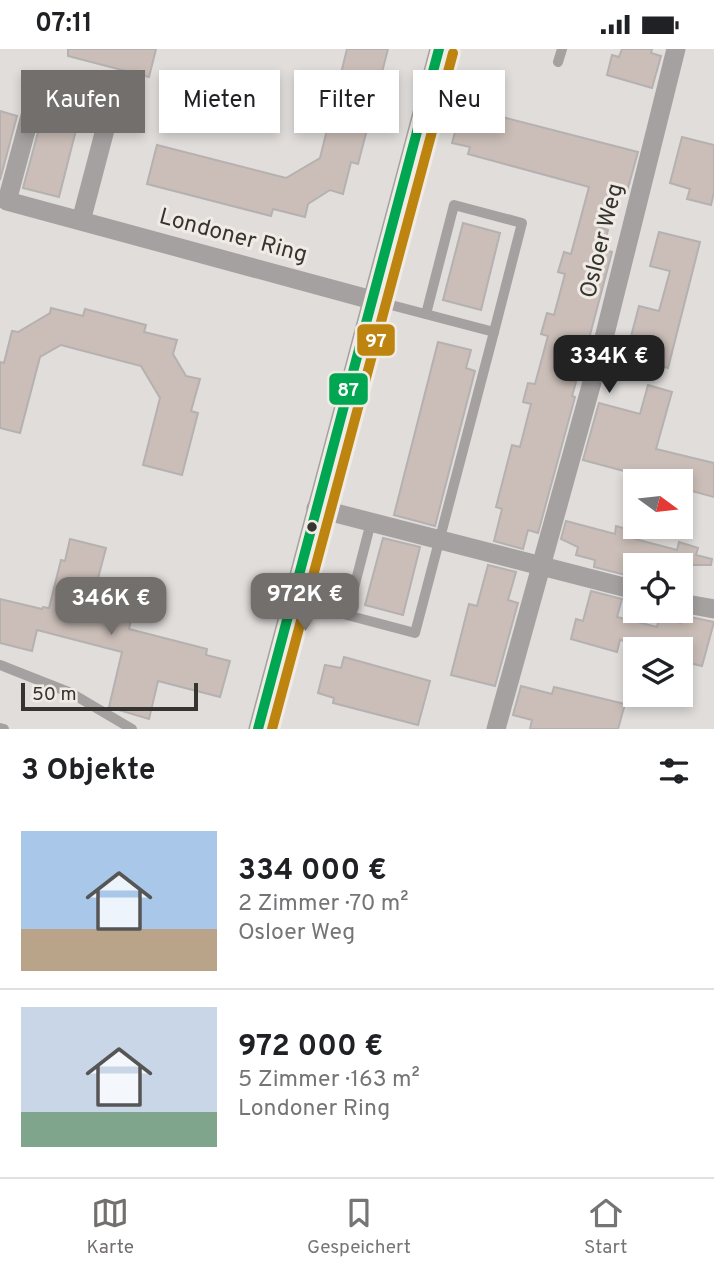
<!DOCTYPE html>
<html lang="de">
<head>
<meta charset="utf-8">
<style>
  body { margin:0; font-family:Overpass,sans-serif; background:#f2f2f2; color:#202124; height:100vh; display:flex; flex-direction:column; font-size:26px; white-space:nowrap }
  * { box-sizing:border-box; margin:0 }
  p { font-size:23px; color:#757577 }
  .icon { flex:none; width:38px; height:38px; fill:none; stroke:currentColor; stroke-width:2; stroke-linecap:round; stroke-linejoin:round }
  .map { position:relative; height:680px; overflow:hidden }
  .side { display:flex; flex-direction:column; background:#fff; flex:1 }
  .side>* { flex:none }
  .top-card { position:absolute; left:21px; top:21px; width:672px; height:63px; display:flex; gap:14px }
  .needle { width:46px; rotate:105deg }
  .buttons { position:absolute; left:623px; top:420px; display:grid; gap:14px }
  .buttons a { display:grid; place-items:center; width:70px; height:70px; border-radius:0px; background:#fff; box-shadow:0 4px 10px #0003; font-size:35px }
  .scale { position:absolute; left:21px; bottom:18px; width:177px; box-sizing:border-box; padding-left:7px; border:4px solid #363431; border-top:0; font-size:19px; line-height:24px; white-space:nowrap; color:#363431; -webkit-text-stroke:5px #f0ebe5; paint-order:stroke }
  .price { position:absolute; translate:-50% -60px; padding:0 16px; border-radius:14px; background:#726f6c; color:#fff; font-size:23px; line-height:46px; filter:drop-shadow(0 2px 4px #0008) }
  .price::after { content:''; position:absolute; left:50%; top:42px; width:21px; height:16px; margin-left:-10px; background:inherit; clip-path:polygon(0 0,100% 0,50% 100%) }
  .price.active { background:#222; color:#fff }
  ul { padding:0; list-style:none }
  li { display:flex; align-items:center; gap:21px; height:175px; padding:0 21px }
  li+li { border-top:2px solid #e0e0e0 }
  li span { display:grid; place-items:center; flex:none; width:196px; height:140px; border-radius:0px; color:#555 }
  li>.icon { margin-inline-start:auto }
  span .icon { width:84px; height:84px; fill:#fffc; stroke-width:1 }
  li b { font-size:30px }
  h2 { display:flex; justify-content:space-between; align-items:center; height:84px; padding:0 21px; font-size:30px }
  .chip { padding:0 24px; border-radius:0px; background:#fff; box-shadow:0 4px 10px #0003; font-size:24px; line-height:63px }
  .chip.active { background:#726f6c; color:#fff }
  .status { display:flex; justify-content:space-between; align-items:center; height:49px; padding:0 35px; background:#fff; direction:ltr }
  .status svg { height:19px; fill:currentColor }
  .dock { display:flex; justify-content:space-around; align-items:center; height:98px; border-top:2px solid #e0e0e0; background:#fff; font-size:19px; color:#757577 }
  .dock a { display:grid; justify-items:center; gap:4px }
  .dock .active { color:#726f6c }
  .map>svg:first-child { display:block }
  .building { fill:#cbbeb8; stroke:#b4b1b0; stroke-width:2 }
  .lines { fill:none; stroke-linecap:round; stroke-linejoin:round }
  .service { stroke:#a4a1a0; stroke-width:10 }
  .minor { stroke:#a4a1a0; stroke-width:19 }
  .bus-1-casing { stroke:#f0ebe5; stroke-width:16 }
  .bus-2-casing { stroke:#f0ebe5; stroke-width:16 }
  .bus-1 { stroke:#00a651; stroke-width:10 }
  .bus-2 { stroke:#bd840f; stroke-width:10 }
  .bus-dot { fill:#363431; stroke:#f0ebe5; stroke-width:2.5 }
  .labels { text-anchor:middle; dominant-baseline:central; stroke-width:6; stroke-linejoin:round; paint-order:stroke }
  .street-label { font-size:23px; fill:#363431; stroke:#f0ebe5 }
  .line-badge { stroke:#f0ebe5; stroke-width:2.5 }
  .badge-label { font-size:19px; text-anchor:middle; font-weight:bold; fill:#fff }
</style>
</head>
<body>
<div class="status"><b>07:11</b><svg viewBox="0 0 49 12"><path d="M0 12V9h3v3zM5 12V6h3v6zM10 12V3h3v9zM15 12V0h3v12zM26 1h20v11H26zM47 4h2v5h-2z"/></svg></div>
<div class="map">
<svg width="714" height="680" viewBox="0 0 714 680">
  <rect width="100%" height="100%" fill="#e0dddb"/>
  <!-- building -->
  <g class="building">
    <path d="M68,0h88l-7,28 -81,-21z"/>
    <path d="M347,0h41l-30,115 -7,-2 -8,32 -13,-4 -22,14 -3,13 -32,-8 -2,7 -124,-32 10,-39 129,33 34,-20z"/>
    <path d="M622,0h30l-1,4 10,3 -9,32 -45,-13 5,-20 7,2z"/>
    <path d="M0,62l17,5 -17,64z"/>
    <path d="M461,62l17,5 1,-5 159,41 -12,43 -16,-4 -11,36 9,3 -5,19 9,3 -25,94 -10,-2 -9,36 8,2 -4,14 3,1 -37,136 -10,-3 -5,19 -29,-8 8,-32 -6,-2 16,-62 8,2 11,-43 -8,-2 5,-19 7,1 13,-48 -7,-2 6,-21 7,2 11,-41 -7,-2 6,-20 7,2 18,-67 -121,-33 2,-7 -18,-4z"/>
    <path d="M41,72l35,9 -17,67 -36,-9z"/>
    <path d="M682,88l32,8v47l-3,13 -24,-6 3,-10 -20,-6z"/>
    <path d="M463,174l37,10 -19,77 -38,-10z"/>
    <path d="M659,183l41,10 -32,126 -25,-6 3,-13 -17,-5 10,-38 20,5 11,-40 -20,-5z"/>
    <path d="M51,259l32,8 2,-7 61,16 -2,7 33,8 -4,14 13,22 14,3 -9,32 7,2 -16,62 -39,-10 17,-67 -19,-32 -80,-21 -21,12 -20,76 -20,-5v-66l4,1 8,-32 6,1 32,-19z"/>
    <path d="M438,293l33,8 -5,18 9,3 -40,155 -41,-11z"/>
    <path d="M648,336l24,7 -16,57 58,14v34l-33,-9v-7h-20l-78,-21 16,-57 41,11z"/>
    <path d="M566,472l49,13 1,-8 21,6 -2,7 42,11 2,-8 19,6 -2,7 16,4 -1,6h-83l-2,10 -32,-8 1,-7 -19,-5 2,-8 -17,-8z"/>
    <path d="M383,489l37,9 -17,68 -38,-10z"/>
    <path d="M70,490l36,9 -15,57 41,10 -3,14 78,20 -1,6 24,6 -10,36 -62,-16 -9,38 -40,-12 13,-55 -85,-22 -5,21 -32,-8v-44l42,10 1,-2 6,1 12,-48 4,1z"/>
    <path d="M488,516l28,7 -8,28 10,3 -23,83 -44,-11 18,-71 8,2z"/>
    <path d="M591,542l31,8 -5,18 40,10 2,-9 22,5v-8l33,7 -12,44 -21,-5 4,-12h-26l-39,-9 -3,12 -46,-13 5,-20 7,2z"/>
    <path d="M344,608l86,24 -12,44 -85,-22 1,-5 -16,-5 7,-28 16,3z"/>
    <path d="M521,637l31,8 2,-7 71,17 -7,25h-88l2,-9 -19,-5z"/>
  </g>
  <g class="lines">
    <!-- service -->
    <g class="service">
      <path d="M558,13l4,-13"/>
      <path d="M426,265l28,-109 68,18 -28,109"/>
      <path d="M371,473l-24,93 68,18 79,-301 -122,-32"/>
      <path d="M0,616l71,28 61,36"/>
      <path d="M0,679l4,1"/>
    </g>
    <!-- minor -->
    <g class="minor">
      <path d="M81,172l26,-99 -73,-21 -27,100 365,99"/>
      <path d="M316,459l319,82"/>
      <path d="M681,554l33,6"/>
      <path d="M258,680l181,-680"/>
      <path d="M496,680l106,-383 74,-297"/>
    </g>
    <!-- bus-1 casing -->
    <g class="bus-1-casing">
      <path id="bus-1" d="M258,680l181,-680"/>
    </g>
    <!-- bus-2 casing -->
    <g class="bus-2-casing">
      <path id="bus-2" d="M272,680l181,-676"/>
    </g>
    <!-- bus-1 -->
    <use href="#bus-1" class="bus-1"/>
    <!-- bus-2 -->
    <use href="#bus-2" class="bus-2"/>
  </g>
  <!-- markers -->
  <circle class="bus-dot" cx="312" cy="478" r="6"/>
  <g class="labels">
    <!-- street labels -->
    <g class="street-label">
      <text transform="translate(233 188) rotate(15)">Londoner Ring</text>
      <text transform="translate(603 192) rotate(-76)">Osloer Weg</text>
    </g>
  </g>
  <g class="line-badge">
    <rect x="356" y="274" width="40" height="34" rx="7" fill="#bd840f"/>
    <rect x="328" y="323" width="41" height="34" rx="7" fill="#00a651"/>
  </g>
  <g class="badge-label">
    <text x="376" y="298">97</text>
    <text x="348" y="347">87</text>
  </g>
</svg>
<div class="buttons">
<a><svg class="needle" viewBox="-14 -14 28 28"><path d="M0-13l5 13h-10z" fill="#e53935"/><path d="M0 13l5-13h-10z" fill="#757577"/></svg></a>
<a><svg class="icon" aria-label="locate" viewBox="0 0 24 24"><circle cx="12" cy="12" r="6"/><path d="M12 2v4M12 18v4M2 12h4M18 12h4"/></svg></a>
<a><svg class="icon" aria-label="layers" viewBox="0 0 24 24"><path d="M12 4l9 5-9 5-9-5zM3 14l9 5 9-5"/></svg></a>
</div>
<div class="scale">50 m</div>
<b class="price active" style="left:609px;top:346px">334K €</b>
<b class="price" style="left:305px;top:584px">972K €</b>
<b class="price" style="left:111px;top:588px">346K €</b>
<div class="top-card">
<a class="chip active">Kaufen</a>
<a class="chip">Mieten</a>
<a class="chip">Filter</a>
<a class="chip">Neu</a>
</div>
</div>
<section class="side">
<h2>3 Objekte<svg class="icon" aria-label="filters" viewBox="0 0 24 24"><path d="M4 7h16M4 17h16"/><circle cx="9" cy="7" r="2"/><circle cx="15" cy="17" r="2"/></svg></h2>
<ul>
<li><span style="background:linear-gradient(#a9c7e8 70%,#b9a48a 0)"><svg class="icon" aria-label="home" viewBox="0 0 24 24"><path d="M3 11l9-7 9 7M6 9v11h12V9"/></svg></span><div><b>334 000 €</b><p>2 Zimmer · 70 m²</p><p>Osloer Weg</p></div></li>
<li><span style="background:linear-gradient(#c9d6e8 75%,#7fa58c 0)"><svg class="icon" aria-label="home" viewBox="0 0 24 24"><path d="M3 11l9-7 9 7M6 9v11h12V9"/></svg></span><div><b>972 000 €</b><p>5 Zimmer · 163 m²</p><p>Londoner Ring</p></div></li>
</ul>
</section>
<nav class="dock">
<a class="active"><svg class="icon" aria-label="map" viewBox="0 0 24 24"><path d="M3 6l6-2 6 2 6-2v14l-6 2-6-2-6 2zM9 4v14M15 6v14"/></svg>Karte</a>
<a><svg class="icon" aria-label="saved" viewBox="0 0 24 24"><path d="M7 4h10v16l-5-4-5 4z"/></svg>Gespeichert</a>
<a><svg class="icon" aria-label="home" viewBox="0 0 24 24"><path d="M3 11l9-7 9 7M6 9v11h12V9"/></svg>Start</a>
</nav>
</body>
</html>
